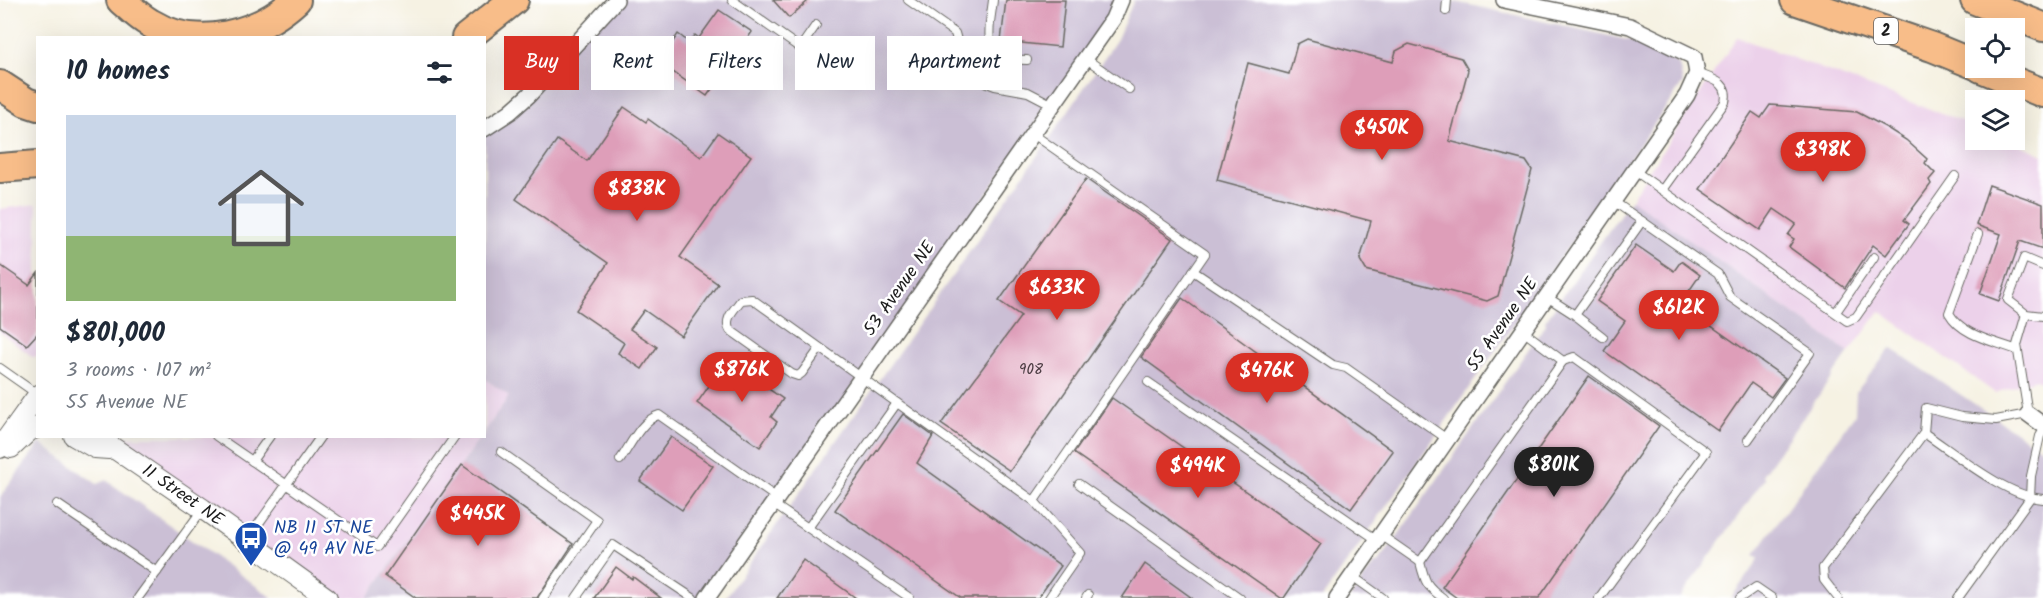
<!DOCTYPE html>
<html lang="en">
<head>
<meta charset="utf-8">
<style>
  body { margin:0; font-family:Kalam,sans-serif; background:#f6f6f7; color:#1f2937; height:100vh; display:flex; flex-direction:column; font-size:22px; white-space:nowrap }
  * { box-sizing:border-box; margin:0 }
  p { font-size:20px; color:#747a83 }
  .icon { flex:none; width:33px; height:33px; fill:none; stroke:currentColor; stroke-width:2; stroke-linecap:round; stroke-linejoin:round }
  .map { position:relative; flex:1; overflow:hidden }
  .sheet { position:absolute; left:36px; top:36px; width:450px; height:402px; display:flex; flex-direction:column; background:#fff; border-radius:0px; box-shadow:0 6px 24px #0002 }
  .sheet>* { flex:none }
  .guide { position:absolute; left:504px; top:36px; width:570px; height:54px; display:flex; gap:12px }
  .fabs { position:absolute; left:1965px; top:18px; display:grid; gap:12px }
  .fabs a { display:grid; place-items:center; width:60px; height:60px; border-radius:0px; background:#fff; box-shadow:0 6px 24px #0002; font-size:30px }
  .price { position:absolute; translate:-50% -51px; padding:0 14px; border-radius:21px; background:#d93025; color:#fff; font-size:20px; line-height:39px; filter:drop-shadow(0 2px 3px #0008) }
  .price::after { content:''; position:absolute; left:50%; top:36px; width:18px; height:14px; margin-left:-9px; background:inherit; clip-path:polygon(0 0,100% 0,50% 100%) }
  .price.current { background:#222; color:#fff }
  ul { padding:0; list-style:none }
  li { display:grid; align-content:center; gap:12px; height:318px; padding:0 30px }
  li+li { border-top:2px solid #e0e1e3 }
  li span { display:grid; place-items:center; height:186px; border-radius:0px; color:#555 }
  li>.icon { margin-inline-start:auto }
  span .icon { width:108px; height:108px; fill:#fffc; stroke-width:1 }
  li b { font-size:26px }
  h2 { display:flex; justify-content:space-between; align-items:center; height:72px; padding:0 30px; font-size:26px }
  .chip { padding:0 21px; border-radius:0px; background:#fff; box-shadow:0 6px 24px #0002; font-size:21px; line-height:54px }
  .chip.current { background:#d93025; color:#fff }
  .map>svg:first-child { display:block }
  .built { fill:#ecd1ea }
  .industrial { fill:#cbbfd5 }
  .building { fill:#de9eb9 }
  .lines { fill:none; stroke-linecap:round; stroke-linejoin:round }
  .service-casing { stroke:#686762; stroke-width:10 }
  .minor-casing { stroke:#686762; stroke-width:18 }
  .tertiary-casing { stroke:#686762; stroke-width:22 }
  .motorway-casing { stroke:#686762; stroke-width:32 }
  .service { stroke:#fff; stroke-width:8 }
  .minor { stroke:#fff; stroke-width:15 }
  .tertiary { stroke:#fff; stroke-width:20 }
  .motorway { stroke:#f8bd89; stroke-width:28 }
  .labels { text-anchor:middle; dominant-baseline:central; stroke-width:5; stroke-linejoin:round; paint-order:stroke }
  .number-label { font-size:15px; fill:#4c3c43 }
  .shield { fill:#fff; stroke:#606060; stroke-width:1.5 }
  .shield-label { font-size:16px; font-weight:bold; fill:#1c1c1c }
  .street-label { font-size:18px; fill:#1c1c1c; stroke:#fff }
  .transit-label { font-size:18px; fill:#164399; stroke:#fff; text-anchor:start }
</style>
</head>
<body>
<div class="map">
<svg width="2043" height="598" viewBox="0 0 2043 598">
  <rect width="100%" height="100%" fill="#fff"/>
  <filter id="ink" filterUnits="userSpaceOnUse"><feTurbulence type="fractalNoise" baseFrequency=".0167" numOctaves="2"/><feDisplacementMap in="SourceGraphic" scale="12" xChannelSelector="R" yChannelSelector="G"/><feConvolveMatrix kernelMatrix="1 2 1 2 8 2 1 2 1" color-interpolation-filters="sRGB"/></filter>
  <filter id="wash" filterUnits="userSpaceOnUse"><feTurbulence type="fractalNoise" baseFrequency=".008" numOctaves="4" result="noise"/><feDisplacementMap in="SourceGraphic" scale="24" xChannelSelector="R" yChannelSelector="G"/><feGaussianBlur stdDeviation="1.35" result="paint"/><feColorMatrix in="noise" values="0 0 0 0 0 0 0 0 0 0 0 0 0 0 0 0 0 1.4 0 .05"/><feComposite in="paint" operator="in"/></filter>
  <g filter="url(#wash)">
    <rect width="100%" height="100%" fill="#f6f2e3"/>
    <!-- built -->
    <g class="built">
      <path d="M1737,37l238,89 1,14h34l33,15v228l-7,-4 -41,14 -115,-82 -31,42 -218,-154z"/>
      <path d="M37,204v152l-4,1 -33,-25v-123z"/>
      <path d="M485,379l24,17 -24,35z"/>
      <path d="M96,437h384l-113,161h-40z"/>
    </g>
    <!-- industrial -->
    <g class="industrial">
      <path d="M616,0h505l-414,598h-340l113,-161 4,-1 1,-5 24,-35 -24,-17v-250z"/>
      <path d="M1134,0h313l181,40 35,13 16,12 4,18 -361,515h-597l329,-466 63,-93z"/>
      <path d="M1631,199l218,154 -87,122 3,3 -85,120h-330l25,-35 3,1 168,-240 -1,-3z"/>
      <path d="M1891,348l152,102v148h-312l28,-39 -5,-4 101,-141 1,-22z"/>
      <path d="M40,443l57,41 9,-4 167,118h-273v-101z"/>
    </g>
    <g id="blocks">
      <!-- building -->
      <g class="building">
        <path d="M773,0h36l-20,18z"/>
        <path d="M1006,0h59l-5,47 -59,-6z"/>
        <path d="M719,10l33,22 -45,64 -48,-34 19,-28 11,8 6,-7 4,3z"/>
        <path d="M1307,39l86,23 3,-11 13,-7 52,14 7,12 -19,71 77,20 6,9 -34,126 -11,5 -121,-31 -6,-10 11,-39 -154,-41 31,-117 41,11 8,-30z"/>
        <path d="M1770,105l87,7 30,16 19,12 21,19 -2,4 10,10 -6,7 2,4 -27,36 5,4 -23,31 -13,-10 -28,43 -56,-41 5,-8 -6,-4 8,-11 -22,-15 -14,21 -60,-41 52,-77 9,6z"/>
        <path d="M624,107l22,15 2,-3 53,38 17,-24 33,23 -71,101 38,27 -37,52 -37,-26 -14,19 27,18 -15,22 -24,-16 6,-10 -48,-33 32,-47 -92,-64 41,-59 30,21z"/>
        <path d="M1086,179l86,60 -162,232 -69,-47 80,-108 -22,-15z"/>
        <path d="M1989,185l54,19v45l-23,-8 -21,60 -19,-7 21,-60 -25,-9z"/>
        <path d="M1636,245l38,26 7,-10 19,14 -20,29 105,74 -14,19 -20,-14 -33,48 -114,-80 21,-30 -28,-20z"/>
        <path d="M0,265l29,20 9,-12v60l-11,12 -27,-19z"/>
        <path d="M1182,298l211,153 -42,58 -210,-152z"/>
        <path d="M727,360l56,39 -12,18 6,5 -17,25 -63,-44z"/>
        <path d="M1589,376l70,50 -120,172h-82l-15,-11z"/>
        <path d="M1112,398l209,146 -37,54h-3l-207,-145z"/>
        <path d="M903,414l30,22 -16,27 144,103 -23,32h-77l-126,-88z"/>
        <path d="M671,437l42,29 -31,44 -42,-29z"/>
        <path d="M462,465l111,79 -36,54h-121l-31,-22z"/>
        <path d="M803,560l53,38h-79z"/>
        <path d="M1145,564l47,34h-70z"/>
        <path d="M616,567l16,12 1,-2 28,21h-67z"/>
      </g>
    </g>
  </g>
  <g filter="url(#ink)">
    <use href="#blocks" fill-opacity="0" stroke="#686762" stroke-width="1.5"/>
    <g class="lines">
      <!-- service casing -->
      <g class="service-casing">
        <g id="service">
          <path d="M732,0l68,48 16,-23"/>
          <path d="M908,0l47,33 8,29 8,11 11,8 13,5 33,6 25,13"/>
          <path d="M993,0c-2,20 -10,43 7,59l27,1"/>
          <path d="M1446,11l1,-11"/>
          <path d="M1085,58l44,31"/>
          <path d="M1033,134l172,120 -171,247"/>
          <path d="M1635,171l212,150 9,-4 99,-141"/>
          <path d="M1662,190l63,-88c5,-20 -13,-23 -28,-29"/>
          <path d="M1642,221l76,53 12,23 80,56 -62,87"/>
          <path d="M1978,234l-29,79c13,23 45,28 68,37"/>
          <path d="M2043,266l-19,-8 -16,42 18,14 17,2"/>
          <path d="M1193,271l140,94 13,3 101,71"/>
          <path d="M1547,297l28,18 67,-94 -29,-20"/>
          <path d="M1836,312l38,-55"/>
          <path d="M1575,315l28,22"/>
          <path d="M1523,331l40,30 11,-4 132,95 -107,146"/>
          <path d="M820,348l-18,25 -4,3 -6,-2 -62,-44c-7,-11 5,-21 11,-30l11,-1 282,202 46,52 -31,45"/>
          <path d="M0,368l37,26"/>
          <path d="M1148,382l229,158"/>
          <path d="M1924,433l2,-25 36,9 34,3 32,-6 -11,-69 9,-31"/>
          <path d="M216,436l161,111 78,-111"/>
          <path d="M501,452l96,68 -54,78"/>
          <path d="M620,460c10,-14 21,-40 39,-45l118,83"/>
          <path d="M252,461l18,-25"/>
          <path d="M1079,484l161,114"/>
          <path d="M57,504l100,68"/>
          <path d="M773,504l137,94"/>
          <path d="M808,528l89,-125"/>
          <path d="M1381,535l39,27c5,20 6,24 23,36"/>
          <path d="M247,540l74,-104"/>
          <path d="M1420,562l143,-201"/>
          <path d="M1352,576l31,22"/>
          <path d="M138,598l64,-88"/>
          <path d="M576,598l37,-53 80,53"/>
          <path d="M1086,598l2,-3"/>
          <path d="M1740,598l16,-11 16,11"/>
          <path d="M1838,598l-14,-18 -1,-12 101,-135c32,21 81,63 119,66"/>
          <path d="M1958,598l72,-100 1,-22 9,-40 3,-5"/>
        </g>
      </g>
      <!-- minor casing -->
      <g class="minor-casing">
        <g id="minor">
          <path d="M484,129l26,-17 19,-17 87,-95"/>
          <path d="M2028,414l15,11"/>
          <path d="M707,598l406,-579 8,-19"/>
          <path d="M1337,598l350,-503 10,-22 -3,-16 -64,-31 -126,-26"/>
        </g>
      </g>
      <!-- tertiary casing -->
      <g class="tertiary-casing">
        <g id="tertiary">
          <path d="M74,436l21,12 14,1"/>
          <path id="s1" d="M96,436l107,73 124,89"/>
          <path d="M0,448l38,-53"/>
          <path d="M11,448l18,-17 9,-4"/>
        </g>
      </g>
      <!-- motorway casing -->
      <g class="motorway-casing">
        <g id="motorway">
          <path d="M121,0c9,8 18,17 29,23 47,29 108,12 146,-23"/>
          <path d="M1795,0l137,47 44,18"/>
          <path d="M1975,0l68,27"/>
          <path d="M466,38l48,-38"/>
          <path d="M1981,68l62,25"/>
          <path d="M0,85l26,17 12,4"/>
          <path d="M0,168l38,-3"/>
        </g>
      </g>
      <!-- service -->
      <use href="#service" class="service"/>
      <!-- minor -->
      <use href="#minor" class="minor"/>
      <!-- tertiary -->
      <use href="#tertiary" class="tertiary"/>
      <!-- motorway -->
      <use href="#motorway" class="motorway"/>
    </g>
  </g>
  <!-- icons -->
  <defs>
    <g id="bus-pin" transform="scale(1.725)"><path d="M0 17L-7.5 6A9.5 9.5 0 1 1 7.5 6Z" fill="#1a4fb4" stroke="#fff"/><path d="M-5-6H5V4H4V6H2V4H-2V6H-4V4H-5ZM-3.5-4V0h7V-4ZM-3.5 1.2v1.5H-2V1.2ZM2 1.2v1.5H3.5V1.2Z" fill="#fff"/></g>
  </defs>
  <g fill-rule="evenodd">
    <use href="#bus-pin" x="251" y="538"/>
  </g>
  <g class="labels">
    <!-- number labels -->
    <g class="number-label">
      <text x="1031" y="370">908</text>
    </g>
    <!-- shield labels -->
    <rect class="shield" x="1874" y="18" width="24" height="26" rx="4.5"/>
    <g class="shield-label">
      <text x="1886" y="31">2</text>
    </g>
    <!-- street labels -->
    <g class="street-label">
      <text transform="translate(900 289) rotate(-55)">53 Avenue NE</text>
      <text transform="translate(1503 325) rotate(-55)">55 Avenue NE</text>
      <text stroke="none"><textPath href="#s1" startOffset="105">11 Street NE</textPath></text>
    </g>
    <!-- transit labels -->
    <g class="transit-label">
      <text x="274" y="528">NB 11 ST NE<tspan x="274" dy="21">@ 49 AV NE</tspan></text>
    </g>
  </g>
</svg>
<div class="fabs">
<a><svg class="icon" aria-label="locate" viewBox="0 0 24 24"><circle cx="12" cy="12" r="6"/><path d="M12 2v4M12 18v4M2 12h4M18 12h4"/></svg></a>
<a><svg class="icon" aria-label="layers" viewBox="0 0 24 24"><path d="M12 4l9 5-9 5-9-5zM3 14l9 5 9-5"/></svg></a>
</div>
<b class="price" style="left:1382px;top:161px">$450K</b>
<b class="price" style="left:1823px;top:183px">$398K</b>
<b class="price" style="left:637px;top:222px">$838K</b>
<b class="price" style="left:1057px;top:321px">$633K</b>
<b class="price" style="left:1679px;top:341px">$612K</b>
<b class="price" style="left:742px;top:403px">$876K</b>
<b class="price" style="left:1267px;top:404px">$476K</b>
<b class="price current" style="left:1554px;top:498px">$801K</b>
<b class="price" style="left:1198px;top:499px">$494K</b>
<b class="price" style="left:478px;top:547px">$445K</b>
<div class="guide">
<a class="chip current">Buy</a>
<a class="chip">Rent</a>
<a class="chip">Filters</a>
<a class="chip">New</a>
<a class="chip">Apartment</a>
</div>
<section class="sheet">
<h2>10 homes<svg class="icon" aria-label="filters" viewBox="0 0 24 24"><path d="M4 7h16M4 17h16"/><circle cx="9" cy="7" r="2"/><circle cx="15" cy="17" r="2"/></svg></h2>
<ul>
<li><span style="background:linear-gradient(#c9d6e8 65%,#8fb573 0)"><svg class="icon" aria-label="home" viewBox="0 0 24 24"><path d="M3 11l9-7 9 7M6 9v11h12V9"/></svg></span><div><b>$801,000</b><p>3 rooms · 107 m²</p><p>55 Avenue NE</p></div></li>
</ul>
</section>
</div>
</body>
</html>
